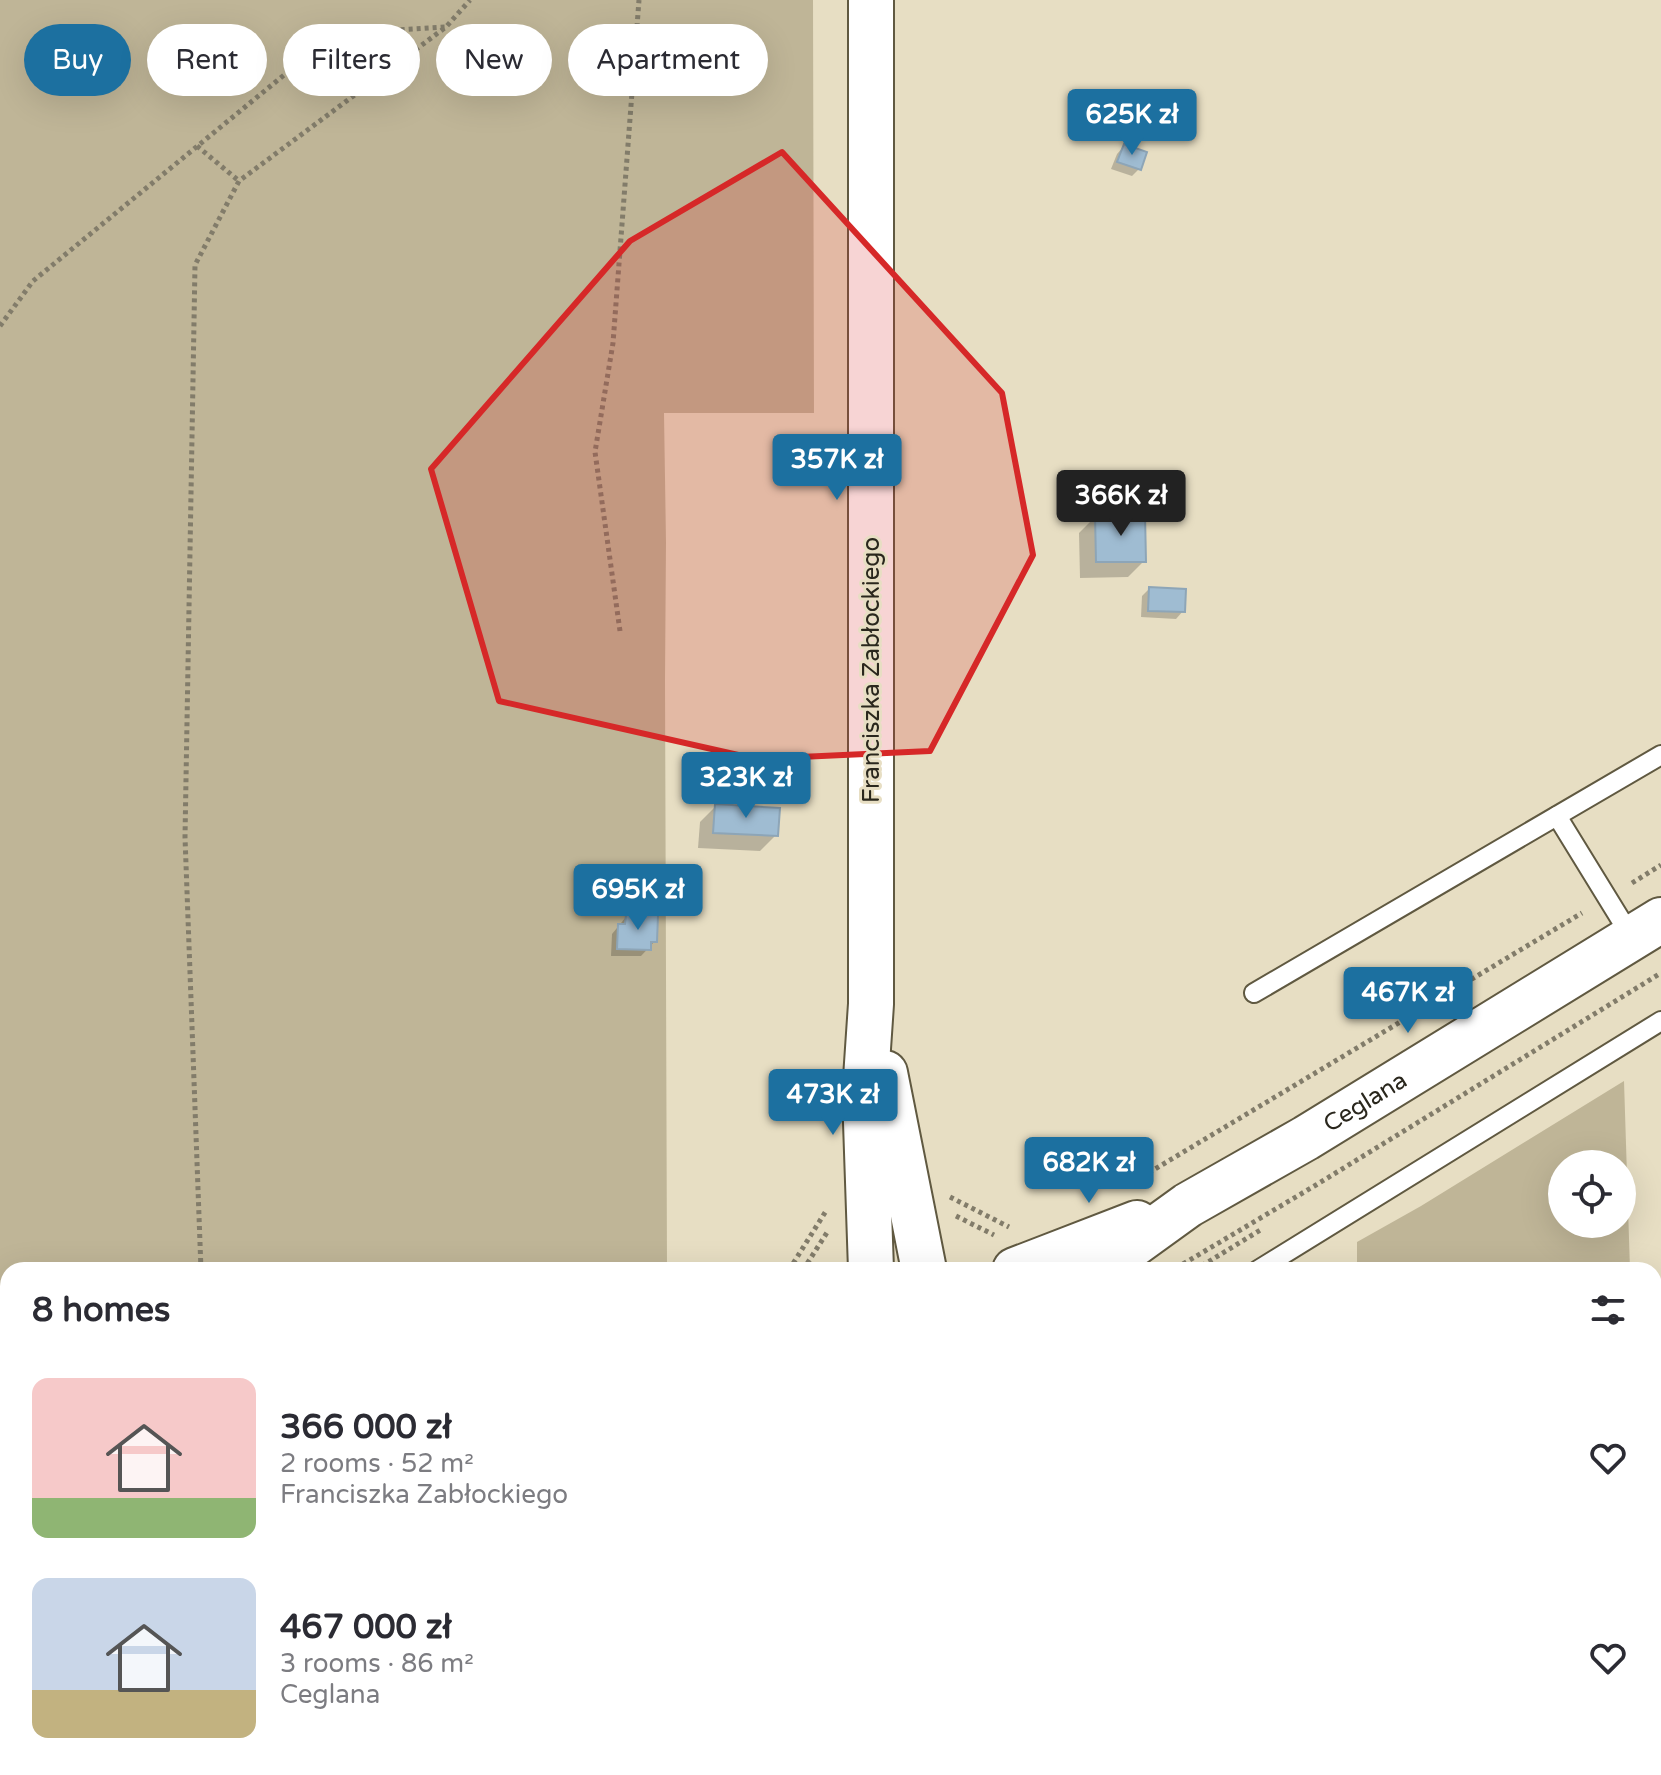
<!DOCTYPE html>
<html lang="en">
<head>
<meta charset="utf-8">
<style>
  body { margin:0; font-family:"Varela Round",sans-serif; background:#f2f2f3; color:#2b2b33; height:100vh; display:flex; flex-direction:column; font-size:30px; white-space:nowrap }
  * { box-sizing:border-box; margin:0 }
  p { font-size:26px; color:#7c7c81 }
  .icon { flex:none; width:44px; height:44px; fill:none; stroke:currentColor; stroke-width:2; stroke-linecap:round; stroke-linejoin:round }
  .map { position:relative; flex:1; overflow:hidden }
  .drawer { position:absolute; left:0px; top:1262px; width:1662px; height:514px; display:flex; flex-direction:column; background:#fff; border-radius:24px 24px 0 0; box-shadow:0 8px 32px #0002 }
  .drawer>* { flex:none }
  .top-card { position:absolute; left:24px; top:24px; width:800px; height:72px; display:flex; gap:16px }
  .controls { position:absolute; left:1548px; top:1150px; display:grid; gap:16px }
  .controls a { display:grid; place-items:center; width:88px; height:88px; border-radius:50%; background:#fff; box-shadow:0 8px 32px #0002; font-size:40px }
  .price { position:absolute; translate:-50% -68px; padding:0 18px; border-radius:8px; background:#1c70a0; color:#fff; font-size:26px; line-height:52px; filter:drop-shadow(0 2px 4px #0008) }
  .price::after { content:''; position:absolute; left:50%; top:48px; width:24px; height:18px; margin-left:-12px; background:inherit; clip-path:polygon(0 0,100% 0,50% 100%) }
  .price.active { background:#222; color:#fff }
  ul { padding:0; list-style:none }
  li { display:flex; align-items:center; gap:24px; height:200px; padding:0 32px }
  li span { display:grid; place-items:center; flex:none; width:224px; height:160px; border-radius:16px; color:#555 }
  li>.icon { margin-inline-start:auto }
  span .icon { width:96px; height:96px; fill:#fffc; stroke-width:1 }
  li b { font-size:34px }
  h2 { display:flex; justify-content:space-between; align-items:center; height:96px; padding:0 32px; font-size:34px }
  .tag { padding:0 28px; border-radius:36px; background:#fff; box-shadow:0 8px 32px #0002; font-size:28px; line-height:72px }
  .tag.active { background:#1c70a0; color:#fff }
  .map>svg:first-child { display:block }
  .green { fill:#bfb597; fill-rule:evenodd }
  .shadow { fill:#0003 }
  .building { fill:#9fbcd2; stroke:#8da5b7; stroke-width:2 }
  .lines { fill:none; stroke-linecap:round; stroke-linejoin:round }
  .service-casing { stroke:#605941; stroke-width:22 }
  .minor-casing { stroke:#605941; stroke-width:40 }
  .tertiary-casing { stroke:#605941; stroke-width:48 }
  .path { stroke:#827c6a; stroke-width:5; stroke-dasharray:4 4; stroke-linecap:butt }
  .service { stroke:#fff; stroke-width:18 }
  .minor { stroke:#fff; stroke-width:36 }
  .tertiary { stroke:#fff; stroke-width:44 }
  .marked { fill:#d62828; fill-opacity:0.2; stroke:#d62828; stroke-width:6; stroke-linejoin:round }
  .labels { text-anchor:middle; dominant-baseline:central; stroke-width:6; stroke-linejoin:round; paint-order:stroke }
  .street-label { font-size:24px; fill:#2a271d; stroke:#e7dec3 }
</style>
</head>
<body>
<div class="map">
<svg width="1661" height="1775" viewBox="0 0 1661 1775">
  <rect width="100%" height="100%" fill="#e7dec3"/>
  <!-- green -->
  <g class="green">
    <path d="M0,0h813l1,413h-150l2,129 -1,138 2,590h-659v498h284v7h-292z"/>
    <path d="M1624,1081l6,189h-273v-28l64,-36zM1562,1164h60v60h-60z"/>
    <rect x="1362" y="1768" width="272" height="7"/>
  </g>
  <!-- shadow -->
  <g class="shadow">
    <path d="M1124,146l15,23 -7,7 -21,-7 6,-15z"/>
    <path d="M1095,517l49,44 -16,16 -48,1 -1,-45z"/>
    <path d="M1149,589l34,22 -7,8 -35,-2 1,-21z"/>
    <path d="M716,806l60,29 -16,16 -62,-3 2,-26z"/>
    <path d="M626,917l29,24 -14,15h-30l1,-22z"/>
    <path d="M1661,1435v24h-7v-17z"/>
    <path d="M1661,1554v64h-7v-57z"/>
    <path d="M677,1768h56v3l51,4h-107z"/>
    <path d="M1041,1768h67l-7,7h-60z"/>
  </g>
  <!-- building -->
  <g class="building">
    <path d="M1124,144l23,8 -6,18 -24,-8z"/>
    <path d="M1145,514l1,48h-50l-1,-47z"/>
    <path d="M1149,587l37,2 -1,23 -37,-1z"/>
    <path d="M715,804l65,4 -2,28 -65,-3z"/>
    <path d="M626,915h32l-1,27h-6v8l-34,-1 1,-25h7z"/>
    <path d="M786,1768v7h-81v-5z"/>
  </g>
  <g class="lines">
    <!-- service casing -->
    <g class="service-casing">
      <g id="service">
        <path d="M1557,816l75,122"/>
        <path d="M1254,993l407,-238"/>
        <path d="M1258,1270l403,-249"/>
      </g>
    </g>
    <!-- minor casing -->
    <g class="minor-casing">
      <path id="minor" d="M897,1775l1,-7"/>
    </g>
    <!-- tertiary casing -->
    <g class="tertiary-casing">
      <g id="tertiary">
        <path d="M885,1073l39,197"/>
        <path d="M871,1270l-6,-177 6,-89v-1004"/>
        <path d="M1015,1270l122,-47"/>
        <path id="s1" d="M1098,1270l90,-65 118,-67 355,-218"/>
      </g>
    </g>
    <!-- path -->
    <g class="path">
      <path d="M197,146l42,35"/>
      <path d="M0,326l33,-45 301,-247 111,-7"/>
      <path d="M620,631l-25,-179 18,-109 26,-343"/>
      <path d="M1632,883l29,-18"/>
      <path d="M1135,1181l447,-268"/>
      <path d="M950,1197l59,30"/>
      <path d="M956,1216l38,19"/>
      <path d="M1183,1264l133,-79 345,-212"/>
      <path d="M201,1270l-16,-433 10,-572 44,-84 207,-154 24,-27"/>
      <path d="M789,1270l37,-59"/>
      <path d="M803,1270l25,-39"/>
      <path d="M1195,1270l67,-41"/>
      <path d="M0,1678l8,-2"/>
      <path d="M268,1768v7"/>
    </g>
    <!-- service -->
    <use href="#service" class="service"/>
    <!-- minor -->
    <use href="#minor" class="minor"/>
    <!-- tertiary -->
    <use href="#tertiary" class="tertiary"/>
  </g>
  <!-- marked area -->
  <path class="marked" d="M782,152l220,241 31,162 -103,196 -174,8 -257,-58 -68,-232 199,-228z"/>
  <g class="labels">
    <!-- street labels -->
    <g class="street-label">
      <text transform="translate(871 670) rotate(-90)">Franciszka Zabłockiego</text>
      <text stroke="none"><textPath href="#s1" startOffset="316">Ceglana</textPath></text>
    </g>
  </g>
</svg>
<div class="controls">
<a><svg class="icon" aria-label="locate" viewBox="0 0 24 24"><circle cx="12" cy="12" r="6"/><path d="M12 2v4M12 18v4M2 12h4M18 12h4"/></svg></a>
</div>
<b class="price" style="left:1132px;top:157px">625K zł</b>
<b class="price" style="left:837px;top:502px">357K zł</b>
<b class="price active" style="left:1121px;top:538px">366K zł</b>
<b class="price" style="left:746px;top:820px">323K zł</b>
<b class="price" style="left:638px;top:932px">695K zł</b>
<b class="price" style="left:1408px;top:1035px">467K zł</b>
<b class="price" style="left:833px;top:1137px">473K zł</b>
<b class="price" style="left:1089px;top:1205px">682K zł</b>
<div class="top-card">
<a class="tag active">Buy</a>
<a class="tag">Rent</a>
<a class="tag">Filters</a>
<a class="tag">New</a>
<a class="tag">Apartment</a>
</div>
<section class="drawer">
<h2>8 homes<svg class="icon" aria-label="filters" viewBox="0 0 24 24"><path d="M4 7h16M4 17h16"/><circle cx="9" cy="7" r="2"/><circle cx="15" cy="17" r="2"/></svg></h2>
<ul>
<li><span style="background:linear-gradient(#f6c9c9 75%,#8fb573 0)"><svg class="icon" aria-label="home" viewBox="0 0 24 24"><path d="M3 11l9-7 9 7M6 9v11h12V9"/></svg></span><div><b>366 000 zł</b><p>2 rooms · 52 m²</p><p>Franciszka Zabłockiego</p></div><svg class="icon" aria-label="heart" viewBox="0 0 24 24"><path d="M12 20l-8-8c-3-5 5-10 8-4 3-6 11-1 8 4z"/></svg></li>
<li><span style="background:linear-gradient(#c9d6e8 70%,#c2b280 0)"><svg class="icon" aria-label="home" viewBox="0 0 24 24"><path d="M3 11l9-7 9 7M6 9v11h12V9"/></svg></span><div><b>467 000 zł</b><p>3 rooms · 86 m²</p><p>Ceglana</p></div><svg class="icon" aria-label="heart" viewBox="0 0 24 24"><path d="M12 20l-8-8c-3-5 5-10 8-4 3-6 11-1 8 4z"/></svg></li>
</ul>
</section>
</div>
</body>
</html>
